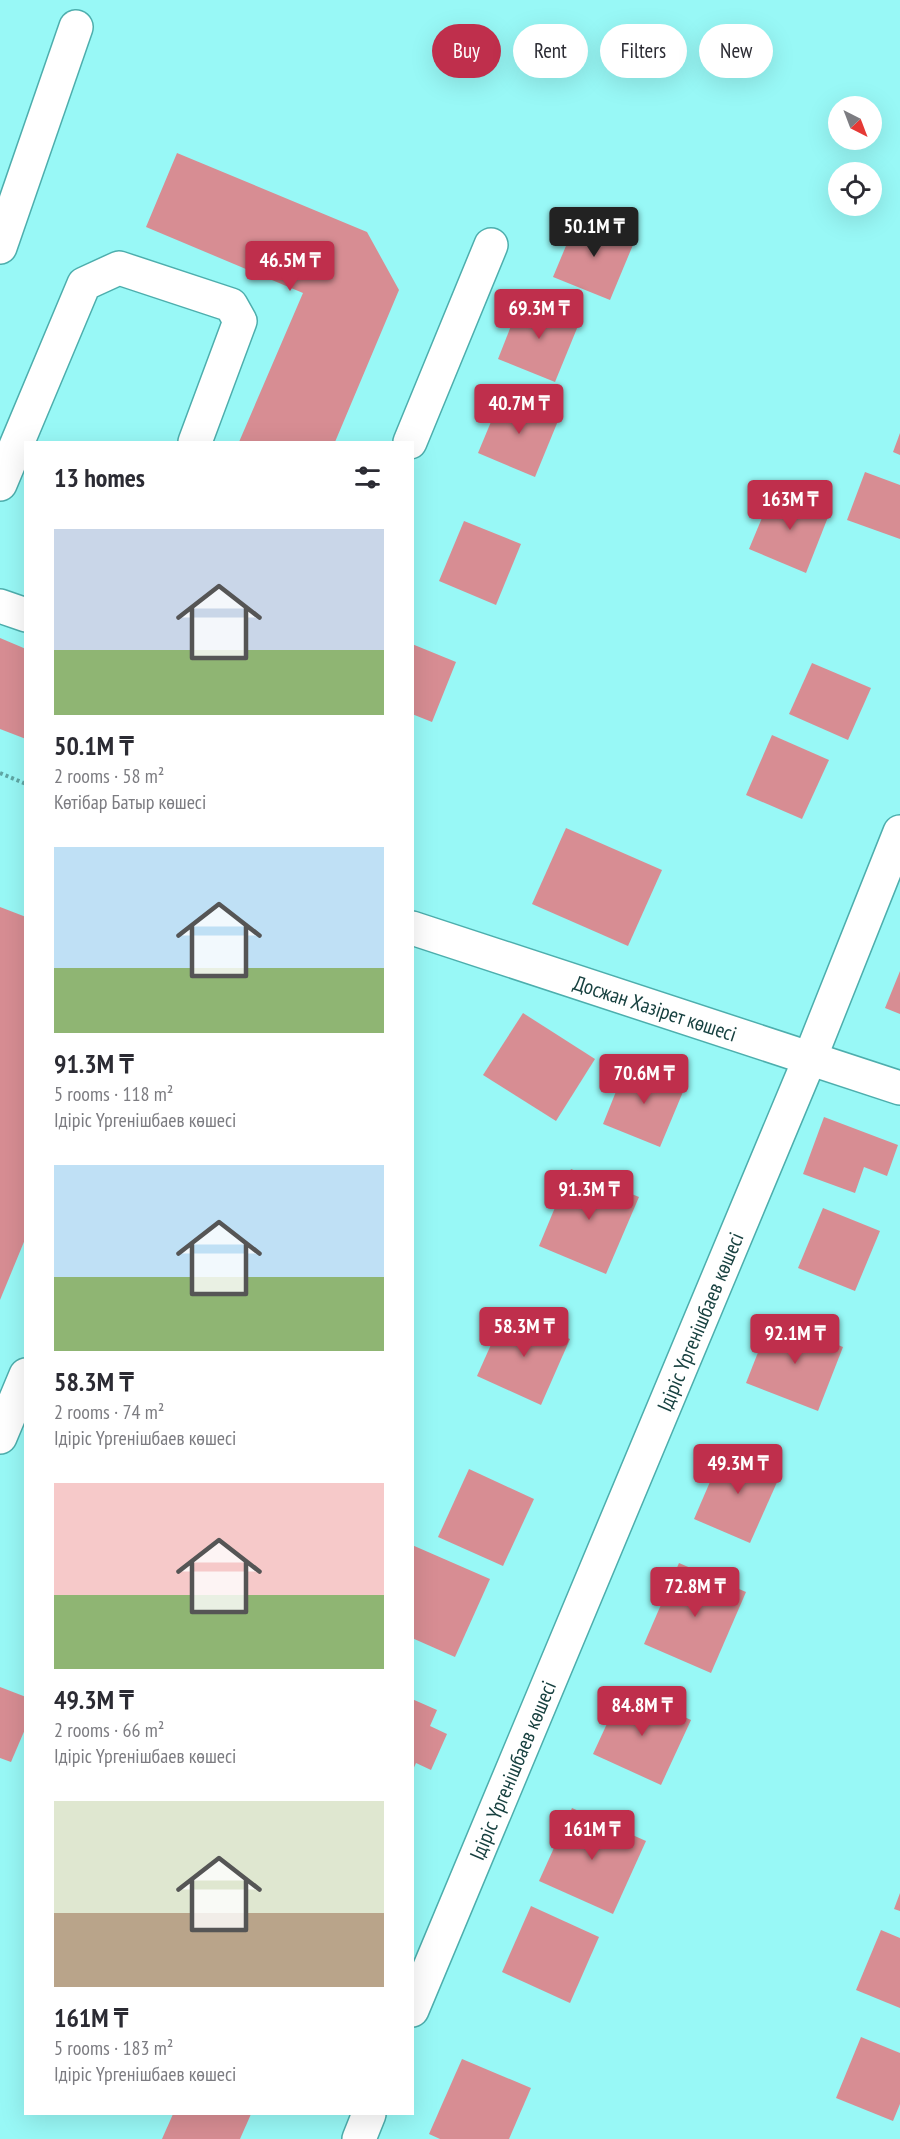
<!DOCTYPE html>
<html lang="en">
<head>
<meta charset="utf-8">
<style>
  body { margin:0; font-family:"PT Sans Narrow",sans-serif; background:#f7f7f7; color:#2b2b33; height:100vh; display:flex; flex-direction:column; font-size:22px; white-space:nowrap }
  * { box-sizing:border-box; margin:0 }
  p { font-size:20px; color:#7c7c81 }
  .icon { flex:none; width:33px; height:33px; fill:none; stroke:currentColor; stroke-width:2; stroke-linecap:round; stroke-linejoin:round }
  .map { position:relative; flex:1; overflow:hidden }
  .side { position:absolute; left:24px; top:441px; width:390px; height:1674px; display:flex; flex-direction:column; background:#fff; border-radius:0px; box-shadow:0 6px 24px #0002 }
  .side>* { flex:none }
  .guide { position:absolute; left:432px; top:24px; width:378px; height:54px; display:flex; gap:12px }
  .needle { width:39px; rotate:138deg }
  .buttons { position:absolute; left:828px; top:96px; display:grid; gap:12px }
  .buttons a { display:grid; place-items:center; width:54px; height:54px; border-radius:50%; background:#fff; box-shadow:0 6px 24px #0002; font-size:30px }
  .price { position:absolute; translate:-50% -51px; padding:0 14px; border-radius:6px; background:#bf2f4c; color:#fff; font-size:20px; line-height:39px; filter:drop-shadow(0 2px 3px #0008) }
  .price::after { content:''; position:absolute; left:50%; top:36px; width:18px; height:14px; margin-left:-9px; background:inherit; clip-path:polygon(0 0,100% 0,50% 100%) }
  .price.selected { background:#222; color:#fff }
  ul { padding:0; list-style:none }
  li { display:grid; align-content:center; gap:12px; height:318px; padding:0 30px }
  li span { display:grid; place-items:center; height:186px; border-radius:0px; color:#555 }
  li>.icon { margin-inline-start:auto }
  span .icon { width:108px; height:108px; fill:#fffc; stroke-width:1 }
  li b { font-size:26px }
  h2 { display:flex; justify-content:space-between; align-items:center; height:72px; padding:0 30px; font-size:26px }
  .tag { padding:0 21px; border-radius:27px; background:#fff; box-shadow:0 6px 24px #0002; font-size:21px; line-height:54px }
  .tag.selected { background:#bf2f4c; color:#fff }
  .map>svg:first-child { display:block }
  .building { fill:#d78d93 }
  .lines { fill:none; stroke-linecap:round; stroke-linejoin:round }
  .minor-casing { stroke:#4daead; stroke-width:36 }
  .path { stroke:#5fa7a5; stroke-width:4; stroke-dasharray:3 3; stroke-linecap:butt }
  .minor { stroke:#fff; stroke-width:33 }
  .labels { text-anchor:middle; dominant-baseline:central; stroke-width:4.5; stroke-linejoin:round; paint-order:stroke }
  .street-label { font-size:21px; fill:#184140; stroke:#98f8f6 }
</style>
</head>
<body>
<div class="map">
<svg width="900" height="2139" viewBox="0 0 900 2139">
  <rect width="100%" height="100%" fill="#98f8f6"/>
  <!-- building -->
  <g class="building">
    <path d="M177,153l190,79 32,58 -64,152h-96l64,-149 -157,-66z"/>
    <path d="M578,217l57,23 -25,60 -57,-23z"/>
    <path d="M522,298l58,23 -25,61 -57,-23z"/>
    <path d="M503,393l57,23 -25,61 -57,-24z"/>
    <path d="M900,433v22l-7,-3z"/>
    <path d="M865,472l35,13v54l-53,-19z"/>
    <path d="M774,489l56,23 -24,61 -57,-24z"/>
    <path d="M464,521l57,23 -25,61 -57,-24z"/>
    <path d="M0,638l26,11v90l-26,-10z"/>
    <path d="M412,644l44,18 -24,60 -20,-8z"/>
    <path d="M812,663l59,25 -23,52 -59,-26z"/>
    <path d="M772,735l57,25 -27,59 -56,-24z"/>
    <path d="M566,828l96,42 -34,76 -96,-42z"/>
    <path d="M0,907l26,10v320l-26,63z"/>
    <path d="M900,971v43l-15,-6z"/>
    <path d="M523,1013l72,46 -39,62 -73,-46z"/>
    <path d="M627,1064l58,23 -25,60 -57,-23z"/>
    <path d="M824,1117l74,28 -11,31 -23,-9 -9,26 -52,-19z"/>
    <path d="M571,1169l68,28 -33,77 -67,-28z"/>
    <path d="M823,1208l57,23 -25,60 -57,-23z"/>
    <path d="M506,1311l64,28 -29,66 -64,-29z"/>
    <path d="M771,1319l72,28 -25,64 -72,-28z"/>
    <path d="M725,1447l57,24 -32,72 -56,-24z"/>
    <path d="M469,1469l65,30 -31,67 -65,-29z"/>
    <path d="M412,1545l78,34 -35,78 -43,-19z"/>
    <path d="M679,1563l67,29 -35,81 -67,-29z"/>
    <path d="M0,1687l26,10v30l-15,35 -11,-4z"/>
    <path d="M623,1689l68,31 -30,65 -68,-31z"/>
    <path d="M412,1699l25,11 -7,16 17,8 -16,36 -15,-7 -4,9z"/>
    <path d="M572,1808l74,33 -33,73 -74,-33z"/>
    <path d="M900,1893v18l-6,-2z"/>
    <path d="M531,1906l68,31 -29,66 -68,-31z"/>
    <path d="M881,1930l19,8v70l-44,-18z"/>
    <path d="M861,2037l39,16v51l-7,17 -57,-23z"/>
    <path d="M462,2059l69,29 -22,51h-69l-11,-5z"/>
    <path d="M173,2114h78l-11,25h-78z"/>
  </g>
  <g class="lines">
    <!-- minor casing -->
    <g class="minor-casing">
      <g id="minor">
        <path d="M0,247l76,-220"/>
        <path d="M410,442l81,-197"/>
        <path d="M0,484l84,-200 35,-16 112,37 9,16 -45,121"/>
        <path d="M0,606l26,9"/>
        <path id="s1" d="M412,928l488,160"/>
        <path d="M0,1437l26,-62"/>
        <path id="s2" d="M412,2010l398,-952 90,-226"/>
        <path d="M359,2139l10,-25"/>
      </g>
    </g>
    <!-- path -->
    <path class="path" d="M0,773l26,11"/>
    <!-- minor -->
    <use href="#minor" class="minor"/>
  </g>
  <g class="labels">
    <!-- street labels -->
    <g class="street-label">
      <text stroke="none"><textPath href="#s1" startOffset="256">Досжан Хазірет көшесі</textPath></text>
      <text stroke="none"><textPath href="#s2" startOffset="746">Ідіріс Үргенішбаев көшесі</textPath></text>
      <text stroke="none"><textPath href="#s2" startOffset="260">Ідіріс Үргенішбаев көшесі</textPath></text>
    </g>
  </g>
</svg>
<div class="buttons">
<a><svg class="needle" viewBox="-14 -14 28 28"><path d="M0-13l5 13h-10z" fill="#e53935"/><path d="M0 13l5-13h-10z" fill="#7c7c81"/></svg></a>
<a><svg class="icon" aria-label="locate" viewBox="0 0 24 24"><circle cx="12" cy="12" r="6"/><path d="M12 2v4M12 18v4M2 12h4M18 12h4"/></svg></a>
</div>
<b class="price selected" style="left:594px;top:258px">50.1M ₸</b>
<b class="price" style="left:290px;top:292px">46.5M ₸</b>
<b class="price" style="left:539px;top:340px">69.3M ₸</b>
<b class="price" style="left:519px;top:435px">40.7M ₸</b>
<b class="price" style="left:790px;top:531px">163M ₸</b>
<b class="price" style="left:644px;top:1105px">70.6M ₸</b>
<b class="price" style="left:589px;top:1221px">91.3M ₸</b>
<b class="price" style="left:524px;top:1358px">58.3M ₸</b>
<b class="price" style="left:795px;top:1365px">92.1M ₸</b>
<b class="price" style="left:738px;top:1495px">49.3M ₸</b>
<b class="price" style="left:695px;top:1618px">72.8M ₸</b>
<b class="price" style="left:642px;top:1737px">84.8M ₸</b>
<b class="price" style="left:592px;top:1861px">161M ₸</b>
<div class="guide">
<a class="tag selected">Buy</a>
<a class="tag">Rent</a>
<a class="tag">Filters</a>
<a class="tag">New</a>
</div>
<section class="side">
<h2>13 homes<svg class="icon" aria-label="filters" viewBox="0 0 24 24"><path d="M4 7h16M4 17h16"/><circle cx="9" cy="7" r="2"/><circle cx="15" cy="17" r="2"/></svg></h2>
<ul>
<li><span style="background:linear-gradient(#c9d6e8 65%,#8fb573 0)"><svg class="icon" aria-label="home" viewBox="0 0 24 24"><path d="M3 11l9-7 9 7M6 9v11h12V9"/></svg></span><div><b>50.1M ₸</b><p>2 rooms · 58 m²</p><p>Көтібар Батыр көшесі</p></div></li>
<li><span style="background:linear-gradient(#bfe0f5 65%,#8fb573 0)"><svg class="icon" aria-label="home" viewBox="0 0 24 24"><path d="M3 11l9-7 9 7M6 9v11h12V9"/></svg></span><div><b>91.3M ₸</b><p>5 rooms · 118 m²</p><p>Ідіріс Үргенішбаев көшесі</p></div></li>
<li><span style="background:linear-gradient(#bfe0f5 60%,#8fb573 0)"><svg class="icon" aria-label="home" viewBox="0 0 24 24"><path d="M3 11l9-7 9 7M6 9v11h12V9"/></svg></span><div><b>58.3M ₸</b><p>2 rooms · 74 m²</p><p>Ідіріс Үргенішбаев көшесі</p></div></li>
<li><span style="background:linear-gradient(#f6c9c9 60%,#8fb573 0)"><svg class="icon" aria-label="home" viewBox="0 0 24 24"><path d="M3 11l9-7 9 7M6 9v11h12V9"/></svg></span><div><b>49.3M ₸</b><p>2 rooms · 66 m²</p><p>Ідіріс Үргенішбаев көшесі</p></div></li>
<li><span style="background:linear-gradient(#dfe7d0 60%,#b9a48a 0)"><svg class="icon" aria-label="home" viewBox="0 0 24 24"><path d="M3 11l9-7 9 7M6 9v11h12V9"/></svg></span><div><b>161M ₸</b><p>5 rooms · 183 m²</p><p>Ідіріс Үргенішбаев көшесі</p></div></li>
</ul>
</section>
</div>
</body>
</html>
